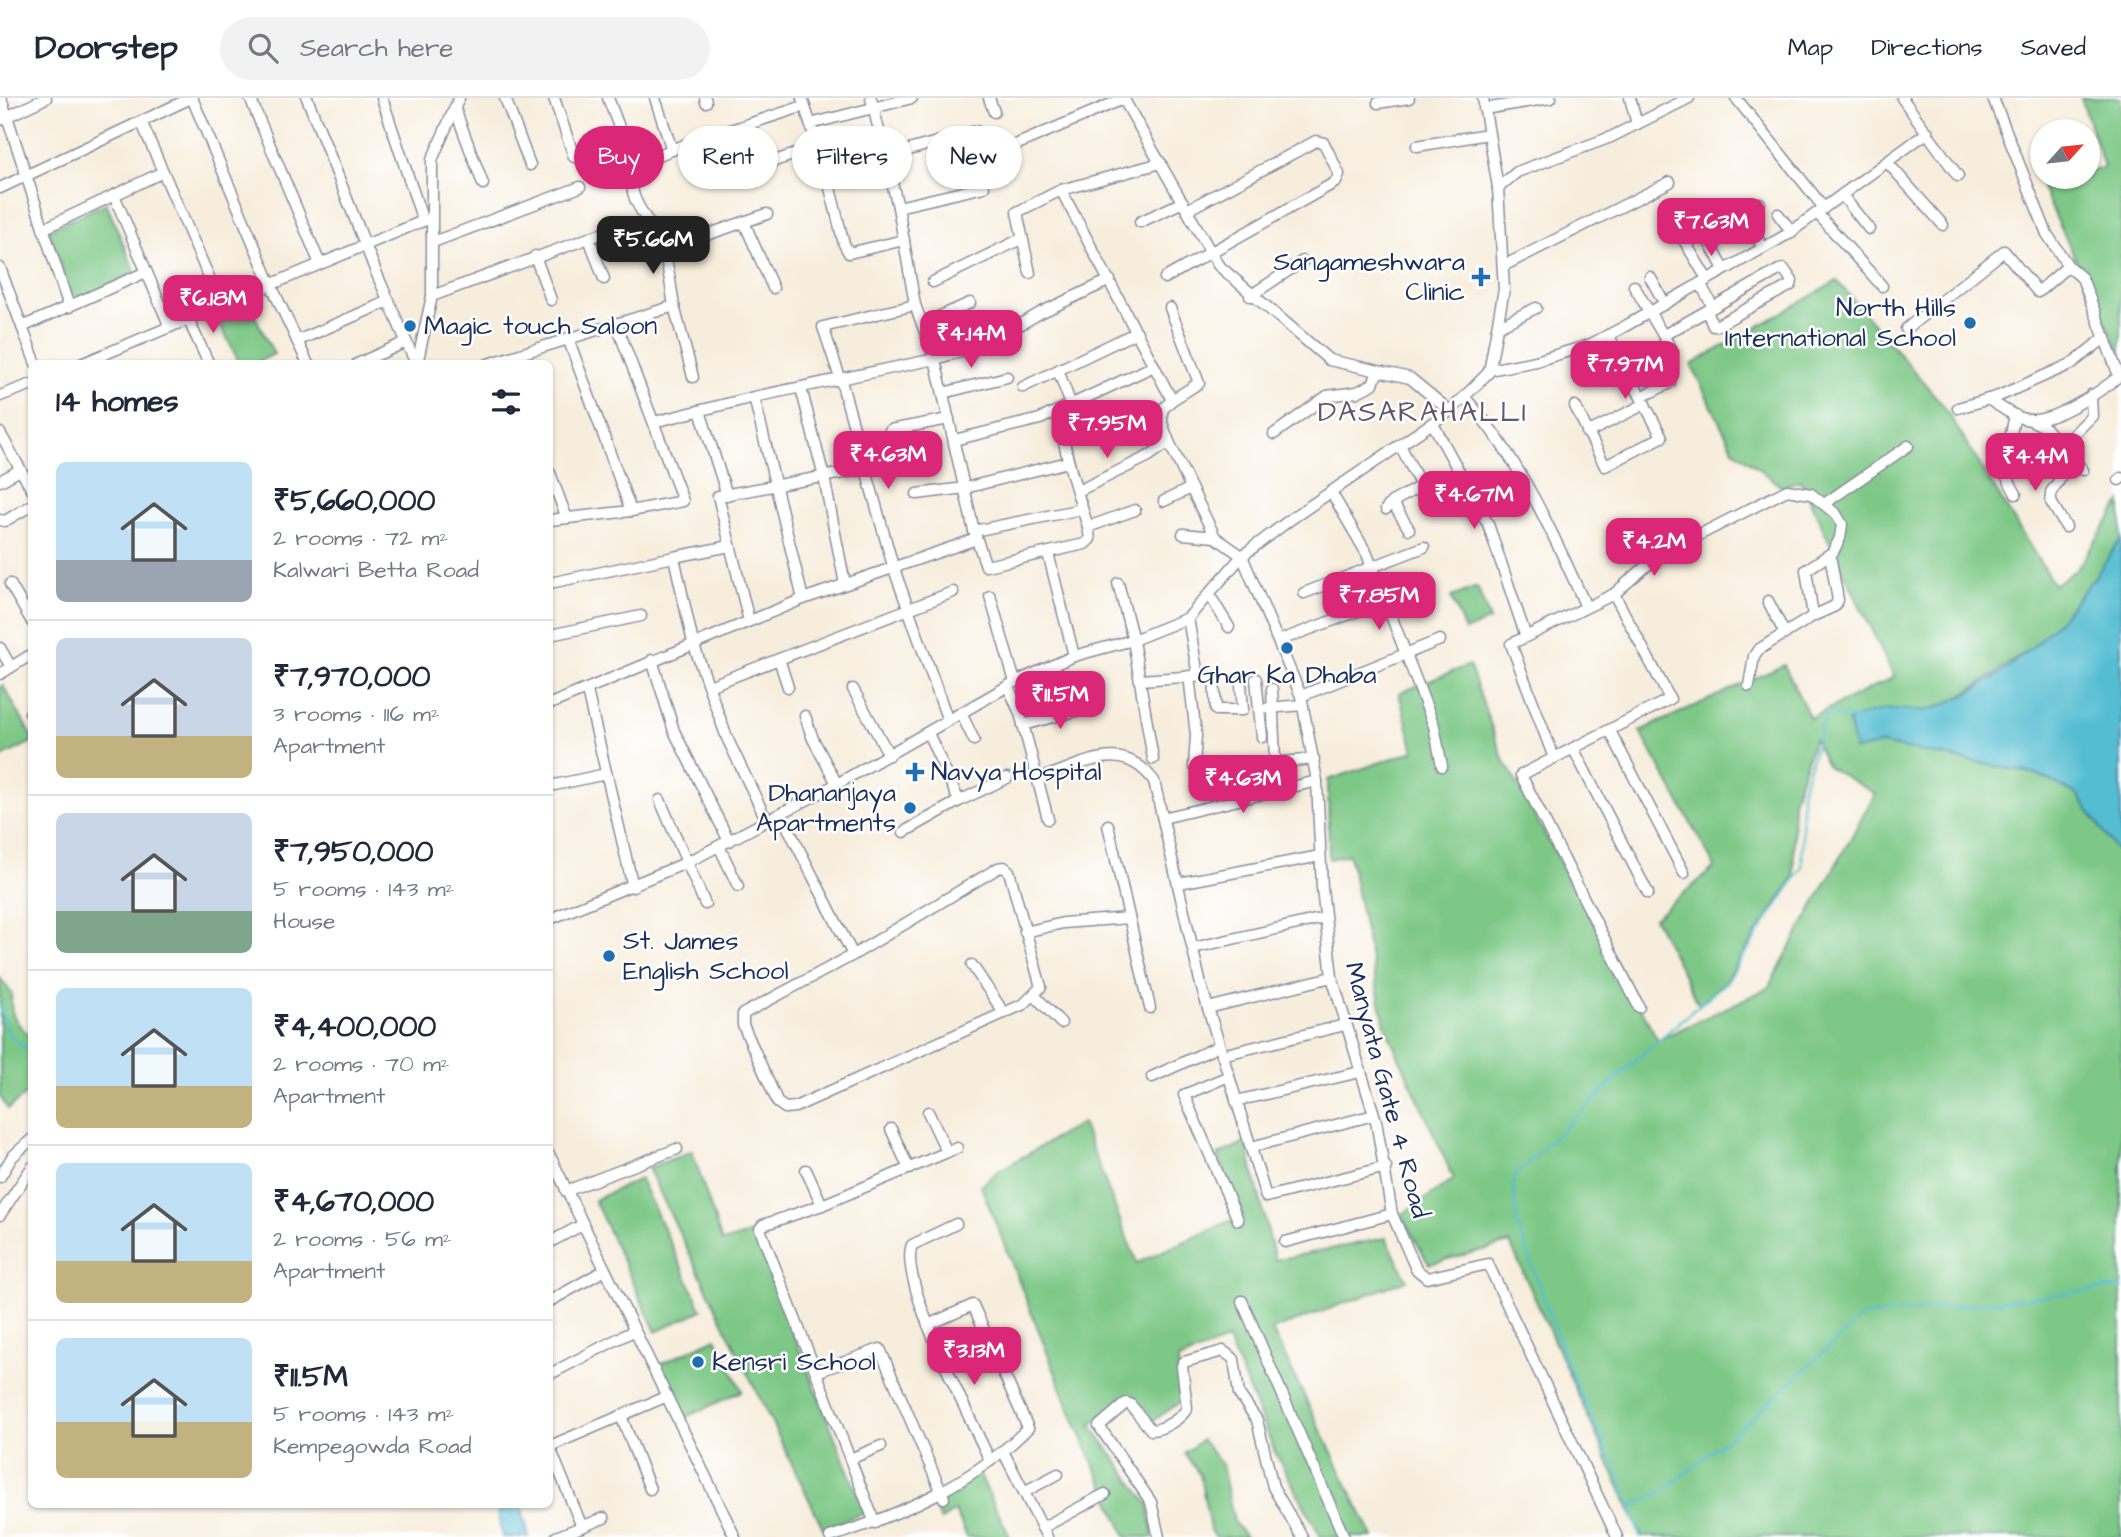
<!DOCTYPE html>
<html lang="en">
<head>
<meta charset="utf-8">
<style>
  body { margin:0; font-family:"Architects Daughter",sans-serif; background:#f2f2f3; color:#1f2937; height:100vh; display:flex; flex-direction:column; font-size:26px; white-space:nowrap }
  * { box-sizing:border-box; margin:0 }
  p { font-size:23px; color:#747a83 }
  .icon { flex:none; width:38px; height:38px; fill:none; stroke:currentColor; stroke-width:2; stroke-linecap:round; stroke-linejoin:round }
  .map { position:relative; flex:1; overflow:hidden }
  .sheet { position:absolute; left:28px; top:262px; width:525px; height:1148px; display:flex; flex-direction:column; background:#fff; border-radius:10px; box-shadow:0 2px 5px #0004 }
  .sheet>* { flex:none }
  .guide { position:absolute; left:574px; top:28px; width:665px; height:63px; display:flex; gap:14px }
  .needle { width:46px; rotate:63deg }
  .controls { position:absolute; left:2030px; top:21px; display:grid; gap:14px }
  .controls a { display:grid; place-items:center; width:70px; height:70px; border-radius:50%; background:#fff; box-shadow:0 2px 5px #0004; font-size:35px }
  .price { position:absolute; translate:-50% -60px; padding:0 16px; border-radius:14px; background:#db2777; color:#fff; font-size:23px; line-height:46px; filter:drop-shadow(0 2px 4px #0008) }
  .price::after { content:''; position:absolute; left:50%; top:42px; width:21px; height:16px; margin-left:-10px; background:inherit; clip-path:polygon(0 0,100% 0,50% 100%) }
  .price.selected { background:#222; color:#fff }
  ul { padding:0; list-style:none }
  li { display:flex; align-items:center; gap:21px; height:175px; padding:0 28px }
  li+li { border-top:2px solid #e0e1e3 }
  li span { display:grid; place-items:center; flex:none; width:196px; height:140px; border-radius:10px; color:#555 }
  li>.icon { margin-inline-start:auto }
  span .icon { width:84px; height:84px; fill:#fffc; stroke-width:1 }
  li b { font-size:30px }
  h2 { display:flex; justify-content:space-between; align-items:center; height:84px; padding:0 28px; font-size:30px }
  .chip { padding:0 24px; border-radius:32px; background:#fff; box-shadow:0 2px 5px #0004; font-size:24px; line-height:63px }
  .chip.selected { background:#db2777; color:#fff }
  header { display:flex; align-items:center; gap:42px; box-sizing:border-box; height:98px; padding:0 35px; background:#fff; border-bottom:2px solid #e0e1e3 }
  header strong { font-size:33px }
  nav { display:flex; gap:38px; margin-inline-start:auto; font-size:24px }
  .search { width:490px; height:63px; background:#f2f2f3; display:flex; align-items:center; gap:18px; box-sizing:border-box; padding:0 24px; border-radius:38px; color:#747a83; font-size:26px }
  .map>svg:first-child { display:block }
  .green { fill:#7dc886; stroke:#4c7c72; stroke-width:2 }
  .water { fill:#55bdd2; stroke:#387698; stroke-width:2 }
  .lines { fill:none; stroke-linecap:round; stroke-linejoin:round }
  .stream { stroke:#55bdd2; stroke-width:2.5 }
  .minor-casing { stroke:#898e9d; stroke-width:13 }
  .minor { stroke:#fff; stroke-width:10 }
  .poi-dot { fill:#1f6fb2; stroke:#fff; stroke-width:2.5 }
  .labels { text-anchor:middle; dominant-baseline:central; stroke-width:5; stroke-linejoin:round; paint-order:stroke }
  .poi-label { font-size:26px; fill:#1b2f5e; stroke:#fff; text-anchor:start }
  .street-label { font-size:26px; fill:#1b2f5e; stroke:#fff }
  .neighbourhood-label { font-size:28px; letter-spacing:2px; fill:#61576f; stroke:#fff }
</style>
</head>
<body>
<header>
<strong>Doorstep</strong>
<div class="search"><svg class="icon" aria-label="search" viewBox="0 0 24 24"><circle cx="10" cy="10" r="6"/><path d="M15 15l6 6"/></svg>Search here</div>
<nav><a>Map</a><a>Directions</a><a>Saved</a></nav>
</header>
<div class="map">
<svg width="2121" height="1439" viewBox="0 0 2121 1439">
  <rect width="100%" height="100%" fill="#fff"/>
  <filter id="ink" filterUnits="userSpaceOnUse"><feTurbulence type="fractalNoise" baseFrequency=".0143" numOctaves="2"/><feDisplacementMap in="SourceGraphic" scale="14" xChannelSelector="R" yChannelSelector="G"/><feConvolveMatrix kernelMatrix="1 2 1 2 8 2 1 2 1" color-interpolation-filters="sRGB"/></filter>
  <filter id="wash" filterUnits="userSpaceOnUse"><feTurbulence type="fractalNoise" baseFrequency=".00686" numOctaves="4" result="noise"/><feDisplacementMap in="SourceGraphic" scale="28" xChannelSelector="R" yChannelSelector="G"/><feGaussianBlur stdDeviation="1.57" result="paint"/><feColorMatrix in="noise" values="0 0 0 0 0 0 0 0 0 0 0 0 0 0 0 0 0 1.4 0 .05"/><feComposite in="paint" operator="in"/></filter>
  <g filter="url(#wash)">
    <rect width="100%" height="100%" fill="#f7eddc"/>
    <!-- green -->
    <g class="green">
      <path d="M2081,0h40v257l-79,-167 34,-11h12v-4l16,-6z"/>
      <path d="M106,105l29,69 -62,30 -25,-72z"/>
      <path d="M1837,183l106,124 111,180 23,-16 44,-67v37l-20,30 -57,70 -83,58 -33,14 -27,-2 -46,41 27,-6 155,30 40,20 44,63v680h-479l-132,-294 -81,21 -28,-49 53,-36 -69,-153 -36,-172 -20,5 -1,-79 86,-29 -15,-58 70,-28 33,91 156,284 110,-52 107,-194 -48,-28 -13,-27 -21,62 1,76 -69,104 -26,24 -45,-87 61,-51 -75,-136 144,-66 26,53 84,-41 -94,-197 -18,7 -49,-38 -42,-84z"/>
      <path d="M246,200l28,56 -20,10h-14l-25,-50z"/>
      <path d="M1477,489l13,33 -25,11 -14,-34z"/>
      <path d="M3,587l28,50 1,7 -32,16v-71z"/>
      <path d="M0,880l12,16c-4,20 5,30 19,43v53l-23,19 -8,-12z"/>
      <path d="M1082,1025l55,140 106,-48 -25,-60 28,-13 29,118 111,-22 21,42 -135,50 101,207h-52l-47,-87 -46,-110 -50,20 2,42 -30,21 -22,-27 -37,29 57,79 6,33h-28l-53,-120 -92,-231 17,-15z"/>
      <path d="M692,1053l30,91 31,-9 112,280 -42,15 -175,-360z"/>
      <path d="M640,1081l62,131 -46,22 -62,-132z"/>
      <path d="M716,1240l26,53 -58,27 -25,-53z"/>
      <path d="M1202,1342l20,25 12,57 12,15h-30l-6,-8 -10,-54 -16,-22z"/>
      <path d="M978,1374l32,65h-43l-12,-26 -14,9 -11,-20z"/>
    </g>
    <!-- water -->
    <g class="water">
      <path d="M2121,441v318l-44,-63 -40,-20 -155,-30 -27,6 -7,-29c17,-7 32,-12 52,-12 10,0 22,4 32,0 81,-27 143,-100 189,-170z"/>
      <path d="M497,1407h24l8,32h-27z"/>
    </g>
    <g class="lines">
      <!-- stream -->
      <g class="stream">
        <path d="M0,910l8,25 24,21"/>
        <path d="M1631,1408l31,-14 84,-69 116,-106 259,-30"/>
        <path d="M1640,1439l-14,-45 -59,-128 -50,-141 -4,-46 117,-112 97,-84 75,-113v-79l24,-75 31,5"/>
      </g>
    </g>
  </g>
  <g filter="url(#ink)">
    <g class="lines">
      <!-- minor casing -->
      <g class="minor-casing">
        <g id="minor">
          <path d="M1,0l68,209"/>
          <path d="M192,0l79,187 37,79"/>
          <path d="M250,0l70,166"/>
          <path d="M307,0l69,174 40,92"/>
          <path d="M382,0l41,123 4,-1"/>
          <path d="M505,0l25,67"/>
          <path d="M554,0l20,59"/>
          <path d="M608,0l14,37"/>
          <path d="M655,0l17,52"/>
          <path d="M705,0l1,4"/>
          <path d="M802,0l24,74 18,72 5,9 55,-13"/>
          <path d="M871,0l27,109 17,98 20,54 39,172 12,35 99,-22 5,-5 -2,-12 47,-17"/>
          <path d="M989,0l5,14"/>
          <path d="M1123,0l95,167 111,95 81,18 40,33"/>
          <path d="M1483,0l15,90"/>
          <path d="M1630,0l7,26"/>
          <path d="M1736,0l88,110"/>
          <path d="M1902,0l56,78"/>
          <path d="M1378,5l31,-5"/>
          <path d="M455,11l28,75"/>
          <path d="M1484,11l67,-11"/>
          <path d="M0,22l46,-22"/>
          <path d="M141,23l80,184"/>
          <path d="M810,26l102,-26"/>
          <path d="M703,41l101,-33"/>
          <path d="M1417,48l71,-12"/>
          <path d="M1006,51l117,-50"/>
          <path d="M884,59l92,-26"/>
          <path d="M1887,64l56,63"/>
          <path d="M1161,65l-100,27 111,210 -10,10v13l7,19 22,46 24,49 27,19 59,140 16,85 5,107 10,89 44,144 16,93 24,55 11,9 61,-14 129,273"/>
          <path d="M749,71l69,-22"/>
          <path d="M0,90l191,-90"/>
          <path d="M114,97l56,132"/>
          <path d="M1842,97l27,34"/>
          <path d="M898,109l86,-20"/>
          <path d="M1743,114l20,36"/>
          <path d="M1817,115l65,73"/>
          <path d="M1778,116l14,18"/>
          <path d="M744,124l29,66"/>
          <path d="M1140,124l43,-20"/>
          <path d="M43,131l120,-57"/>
          <path d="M1679,134l28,47"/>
          <path d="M1704,135l20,36"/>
          <path d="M589,140l23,-8"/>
          <path d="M433,144l147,-55"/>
          <path d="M1686,145l74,-40"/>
          <path d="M663,152l104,-36"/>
          <path d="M535,158l16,44"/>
          <path d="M1503,168l167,-84"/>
          <path d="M0,170l36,96"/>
          <path d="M1030,175l-13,-61 44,-22"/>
          <path d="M1650,179l15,27"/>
          <path d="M1165,180l171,-96 3,-8 -15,-31 -8,-2 -129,69"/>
          <path d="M933,184l88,-43"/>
          <path d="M1700,185l13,24"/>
          <path d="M1634,188l39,66"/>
          <path d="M432,198l157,-58 15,41"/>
          <path d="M1250,198l53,-35"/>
          <path d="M915,207l-92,22 18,54 52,185 55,155"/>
          <path d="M674,208l19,71"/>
          <path d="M1170,210l29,75 -27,17"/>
          <path d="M188,221l21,45"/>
          <path d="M922,226l48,-21"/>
          <path d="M22,229l124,-55"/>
          <path d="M1497,229l39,-19"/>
          <path d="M1906,231l98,-78 34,41 30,-26"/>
          <path d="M1664,237l115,-65 5,-1 8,12 -1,4 -75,41h-3l-6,-15"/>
          <path d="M568,240l63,173"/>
          <path d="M297,243l92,-40"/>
          <path d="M81,266l342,-143"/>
          <path d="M357,266l49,-22"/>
          <path d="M417,266l15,-68v-136l27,-62"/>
          <path d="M488,266l186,-58c-3,-18 -5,-37 -10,-54 -10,-33 -46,-53 -26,-89l54,-21"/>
          <path d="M1058,272l13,35c-2,3 -6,5 -7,8 -9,18 18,93 24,114"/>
          <path d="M1489,272l47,-9 53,-16 31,-16 168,-95 140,-102"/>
          <path d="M1023,289l114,-55"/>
          <path d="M801,290l23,89 21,107"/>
          <path d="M943,295l64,-16"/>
          <path d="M0,298l32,-12"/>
          <path d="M754,299l49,202"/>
          <path d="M1464,299c53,56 91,140 122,210"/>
          <path d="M1641,299l29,-14 -10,-20"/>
          <path d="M1988,301c13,8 29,21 44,21 23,1 70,-29 87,-44l-37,-98 -14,-12 -21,-32 -54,-136"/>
          <path d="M1575,308l30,60 57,-29 -54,-102"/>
          <path d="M1958,310l41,-12 72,-32 35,-27"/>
          <path d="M700,313l27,84"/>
          <path d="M2015,317l-12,55 13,24"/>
          <path d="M2032,323l11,5 40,44"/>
          <path d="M654,324l100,-25 181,-38 52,-15 53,-31 70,-33"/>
          <path d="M1433,326l55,100 37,110"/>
          <path d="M890,332l59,-11"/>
          <path d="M0,335l32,57"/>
          <path d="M1587,335l58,-29"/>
          <path d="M1274,336l53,-38 30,-4 16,-8 5,-13"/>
          <path d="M2072,338l20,-20 -1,-21"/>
          <path d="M954,342l86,-21 114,-53"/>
          <path d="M2064,352v15l-4,14 -9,13v10l15,25"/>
          <path d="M550,375l16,43"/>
          <path d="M2119,382l2,-2"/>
          <path d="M0,383l20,-11"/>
          <path d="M1078,393l71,-35 20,-14"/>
          <path d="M1331,394l36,62 67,172 8,40"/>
          <path d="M917,396l48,-6 103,-26"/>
          <path d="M1164,403l27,-13"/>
          <path d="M1392,404l17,27"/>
          <path d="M1824,406l84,-58"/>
          <path d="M1386,411l6,-7 29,-16 -21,-41"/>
          <path d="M0,422l5,1 27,-16"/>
          <path d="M550,422l81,-9 52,-10 -67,-178"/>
          <path d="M974,433l108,-22"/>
          <path d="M1183,436l32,3"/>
          <path d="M730,448l-56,11 19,86 34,95 40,83"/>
          <path d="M1048,455l26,103"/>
          <path d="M550,485l124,-26"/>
          <path d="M1118,485l15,57 20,119"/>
          <path d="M10,486l22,38"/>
          <path d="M1304,495l120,-46"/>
          <path d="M1209,496l20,33"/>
          <path d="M1614,496l56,105 -116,59 -43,-114 103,-50 44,-38 129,-66 24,4 25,20 6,10 -2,14 -7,14 -27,18 7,46 -55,34 -4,6 -5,30"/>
          <path d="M990,498l25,86"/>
          <path d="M1768,503l17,33"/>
          <path d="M1813,518l22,-10 3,-6 -8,-45"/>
          <path d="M1188,520l10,58"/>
          <path d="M749,523l-31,-125 147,-27"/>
          <path d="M550,537l91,-19"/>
          <path d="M1278,543l107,-40"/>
          <path d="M0,550l11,19"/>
          <path d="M779,561l9,28"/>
          <path d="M652,562l22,71 55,110"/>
          <path d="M0,576l32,-20"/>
          <path d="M1189,578l7,59 -2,31"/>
          <path d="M1256,581l6,58"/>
          <path d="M1140,582l58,-4 16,3 2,31h27l-2,-25"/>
          <path d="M709,588l244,-94"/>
          <path d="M1008,588l12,27 28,106"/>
          <path d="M853,591l36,66"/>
          <path d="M1272,591l3,74"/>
          <path d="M587,593l46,196"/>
          <path d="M1301,598l139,-56"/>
          <path d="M550,606l253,-105 173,-60"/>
          <path d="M1268,610l35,-3"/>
          <path d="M30,615l2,-1"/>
          <path d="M961,615l13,27"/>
          <path d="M805,618l8,23 24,45"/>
          <path d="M1023,627l65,-17"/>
          <path d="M1610,633l74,142"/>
          <path d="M1573,650l75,145"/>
          <path d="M1554,660l-33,17 118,232"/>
          <path d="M1231,669l83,-8"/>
          <path d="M1037,681c43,-11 83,-44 117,2l47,204 65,212 120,-30"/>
          <path d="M550,688l56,-12"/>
          <path d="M660,702l45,104"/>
          <path d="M959,703l48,-23"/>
          <path d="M781,716l72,141"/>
          <path d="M1163,720l154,-37"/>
          <path d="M1108,727l42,183"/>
          <path d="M904,734l55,-31 -31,-68"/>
          <path d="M719,748l19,40"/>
          <path d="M1004,769l5,4 32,116 -17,17 -229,103 -10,1 -7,-5 -35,-78v-11l110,-59 145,-87z"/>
          <path d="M1179,785l141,-27"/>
          <path d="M550,821l138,-57 149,-78 178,-102 59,-26 59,-16 55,-22 54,-62 49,-37 159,-108 39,-39 15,-83 -6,-101 19,-16 94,-35 78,-39"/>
          <path d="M1025,834l38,-9 66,-5"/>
          <path d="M1193,850l131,-30"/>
          <path d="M972,867l32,48"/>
          <path d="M1035,898l26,27"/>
          <path d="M1208,910l124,-31"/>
          <path d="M1222,957l123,-30"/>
          <path d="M1229,978l-45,19 54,125"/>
          <path d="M1152,979l67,-31"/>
          <path d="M1236,1003l124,-29"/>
          <path d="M928,1014l19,40"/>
          <path d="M891,1031l18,40"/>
          <path d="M1251,1049l123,-32"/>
          <path d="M550,1058l185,381"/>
          <path d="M806,1072l16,35"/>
          <path d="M0,1079l12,-20 20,-18"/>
          <path d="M566,1093l111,-42"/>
          <path d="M0,1117l32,-48"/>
          <path d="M956,1126l-44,21c-15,35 61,177 78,216"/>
          <path d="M550,1144l32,-17"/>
          <path d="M1285,1144l107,-28"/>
          <path d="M550,1203l53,-30"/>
          <path d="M1242,1203l102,236"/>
          <path d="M817,1274l63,-23 64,149"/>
          <path d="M550,1276l83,-43"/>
          <path d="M621,1318l29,73"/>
          <path d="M550,1348l115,-49"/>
          <path d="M550,1350l32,79"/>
          <path d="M1004,1355l43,84"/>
          <path d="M850,1361l31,-13"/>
          <path d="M1024,1394l34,-18"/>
          <path d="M875,1425l-115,-294 3,-4 59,-20 135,-57"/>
          <path d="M1042,1430l63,-34"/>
          <path d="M556,1439l48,-19"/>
          <path d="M830,1439c72,-23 145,-55 198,-109l-55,-123 -45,20"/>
          <path d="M1159,1439l-8,-35 -52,-76 27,-23 4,1 21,26c12,0 31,-12 36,-22l-5,-42 2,-4 39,-11 11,8 5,35 18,26 16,67 29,50"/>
        </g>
      </g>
      <!-- minor -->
      <use href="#minor" class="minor"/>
    </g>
  </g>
  <!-- markers -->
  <g class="poi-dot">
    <path d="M1477.5 168.5h7v7h7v7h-7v7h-7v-7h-7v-7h7z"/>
    <circle cx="1970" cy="225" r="7"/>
    <circle cx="410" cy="228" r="7"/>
    <circle cx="1287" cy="550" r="7"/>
    <path d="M911.5 663.5h7v7h7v7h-7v7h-7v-7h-7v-7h7z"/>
    <circle cx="910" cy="710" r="7"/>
    <circle cx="609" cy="858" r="7"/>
    <circle cx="698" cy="1264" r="7"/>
  </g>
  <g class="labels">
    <!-- poi labels -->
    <g class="poi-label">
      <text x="1465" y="164" text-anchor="end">Sangameshwara<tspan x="1465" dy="30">Clinic</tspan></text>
      <text x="1956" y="210" text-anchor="end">North Hills<tspan x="1956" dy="30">International School</tspan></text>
      <text x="424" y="228">Magic touch Saloon</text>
      <text x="1287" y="577" text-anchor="middle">Ghar Ka Dhaba</text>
      <text x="931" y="674">Navya Hospital</text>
      <text x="896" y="695" text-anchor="end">Dhananjaya<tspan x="896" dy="30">Apartments</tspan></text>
      <text x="623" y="843">St. James<tspan x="623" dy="30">English School</tspan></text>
      <text x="712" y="1264">Kensri School</text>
    </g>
    <!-- street labels -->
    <g class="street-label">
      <text transform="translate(1387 992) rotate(75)">Manyata Gate 4 Road</text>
    </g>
    <!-- neighbourhood labels -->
    <g class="neighbourhood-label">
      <text x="1423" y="314">DASARAHALLI</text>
    </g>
  </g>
</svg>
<div class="controls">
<a><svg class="needle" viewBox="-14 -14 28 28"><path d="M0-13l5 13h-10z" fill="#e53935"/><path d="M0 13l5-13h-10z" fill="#747a83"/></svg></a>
</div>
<b class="price" style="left:1711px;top:160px">₹7.63M</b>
<b class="price selected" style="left:653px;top:178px">₹5.66M</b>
<b class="price" style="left:213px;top:237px">₹6.18M</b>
<b class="price" style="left:971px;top:272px">₹4.14M</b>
<b class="price" style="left:1625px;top:303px">₹7.97M</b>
<b class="price" style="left:1107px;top:362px">₹7.95M</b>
<b class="price" style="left:888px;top:393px">₹4.63M</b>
<b class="price" style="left:2035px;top:395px">₹4.4M</b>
<b class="price" style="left:1474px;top:433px">₹4.67M</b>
<b class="price" style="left:1654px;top:480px">₹4.2M</b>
<b class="price" style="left:1379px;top:534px">₹7.85M</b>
<b class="price" style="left:1060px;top:633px">₹11.5M</b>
<b class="price" style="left:1243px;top:717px">₹4.63M</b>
<b class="price" style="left:974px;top:1289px">₹3.13M</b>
<div class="guide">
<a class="chip selected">Buy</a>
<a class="chip">Rent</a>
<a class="chip">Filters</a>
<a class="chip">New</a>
</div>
<section class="sheet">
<h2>14 homes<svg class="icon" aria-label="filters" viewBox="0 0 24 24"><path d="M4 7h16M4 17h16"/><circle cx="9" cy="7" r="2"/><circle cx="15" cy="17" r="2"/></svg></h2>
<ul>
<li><span style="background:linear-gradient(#bfe0f5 70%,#9aa5b1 0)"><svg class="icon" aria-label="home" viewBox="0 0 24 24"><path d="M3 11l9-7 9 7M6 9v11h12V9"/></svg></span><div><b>₹5,660,000</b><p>2 rooms · 72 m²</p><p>Kalwari Betta Road</p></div></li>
<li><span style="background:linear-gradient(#c9d6e8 70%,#c2b280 0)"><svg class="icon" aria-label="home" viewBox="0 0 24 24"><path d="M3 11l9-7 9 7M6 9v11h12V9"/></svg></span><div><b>₹7,970,000</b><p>3 rooms · 116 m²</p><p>Apartment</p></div></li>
<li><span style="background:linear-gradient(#c9d6e8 70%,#7fa58c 0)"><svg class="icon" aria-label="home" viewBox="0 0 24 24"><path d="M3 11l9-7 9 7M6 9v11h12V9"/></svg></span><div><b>₹7,950,000</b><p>5 rooms · 143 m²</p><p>House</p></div></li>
<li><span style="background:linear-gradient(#bfe0f5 70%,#c2b280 0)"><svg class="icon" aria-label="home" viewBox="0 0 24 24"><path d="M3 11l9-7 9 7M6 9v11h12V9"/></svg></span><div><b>₹4,400,000</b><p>2 rooms · 70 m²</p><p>Apartment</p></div></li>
<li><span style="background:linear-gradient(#bfe0f5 70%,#c2b280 0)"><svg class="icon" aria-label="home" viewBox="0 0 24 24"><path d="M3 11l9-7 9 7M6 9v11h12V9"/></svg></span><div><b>₹4,670,000</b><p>2 rooms · 56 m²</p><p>Apartment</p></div></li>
<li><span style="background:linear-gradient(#bfe0f5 60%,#c2b280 0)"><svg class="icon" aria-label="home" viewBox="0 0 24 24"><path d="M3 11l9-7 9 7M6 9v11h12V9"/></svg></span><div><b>₹11.5M</b><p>5 rooms · 143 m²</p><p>Kempegowda Road</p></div></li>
</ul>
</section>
</div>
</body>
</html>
